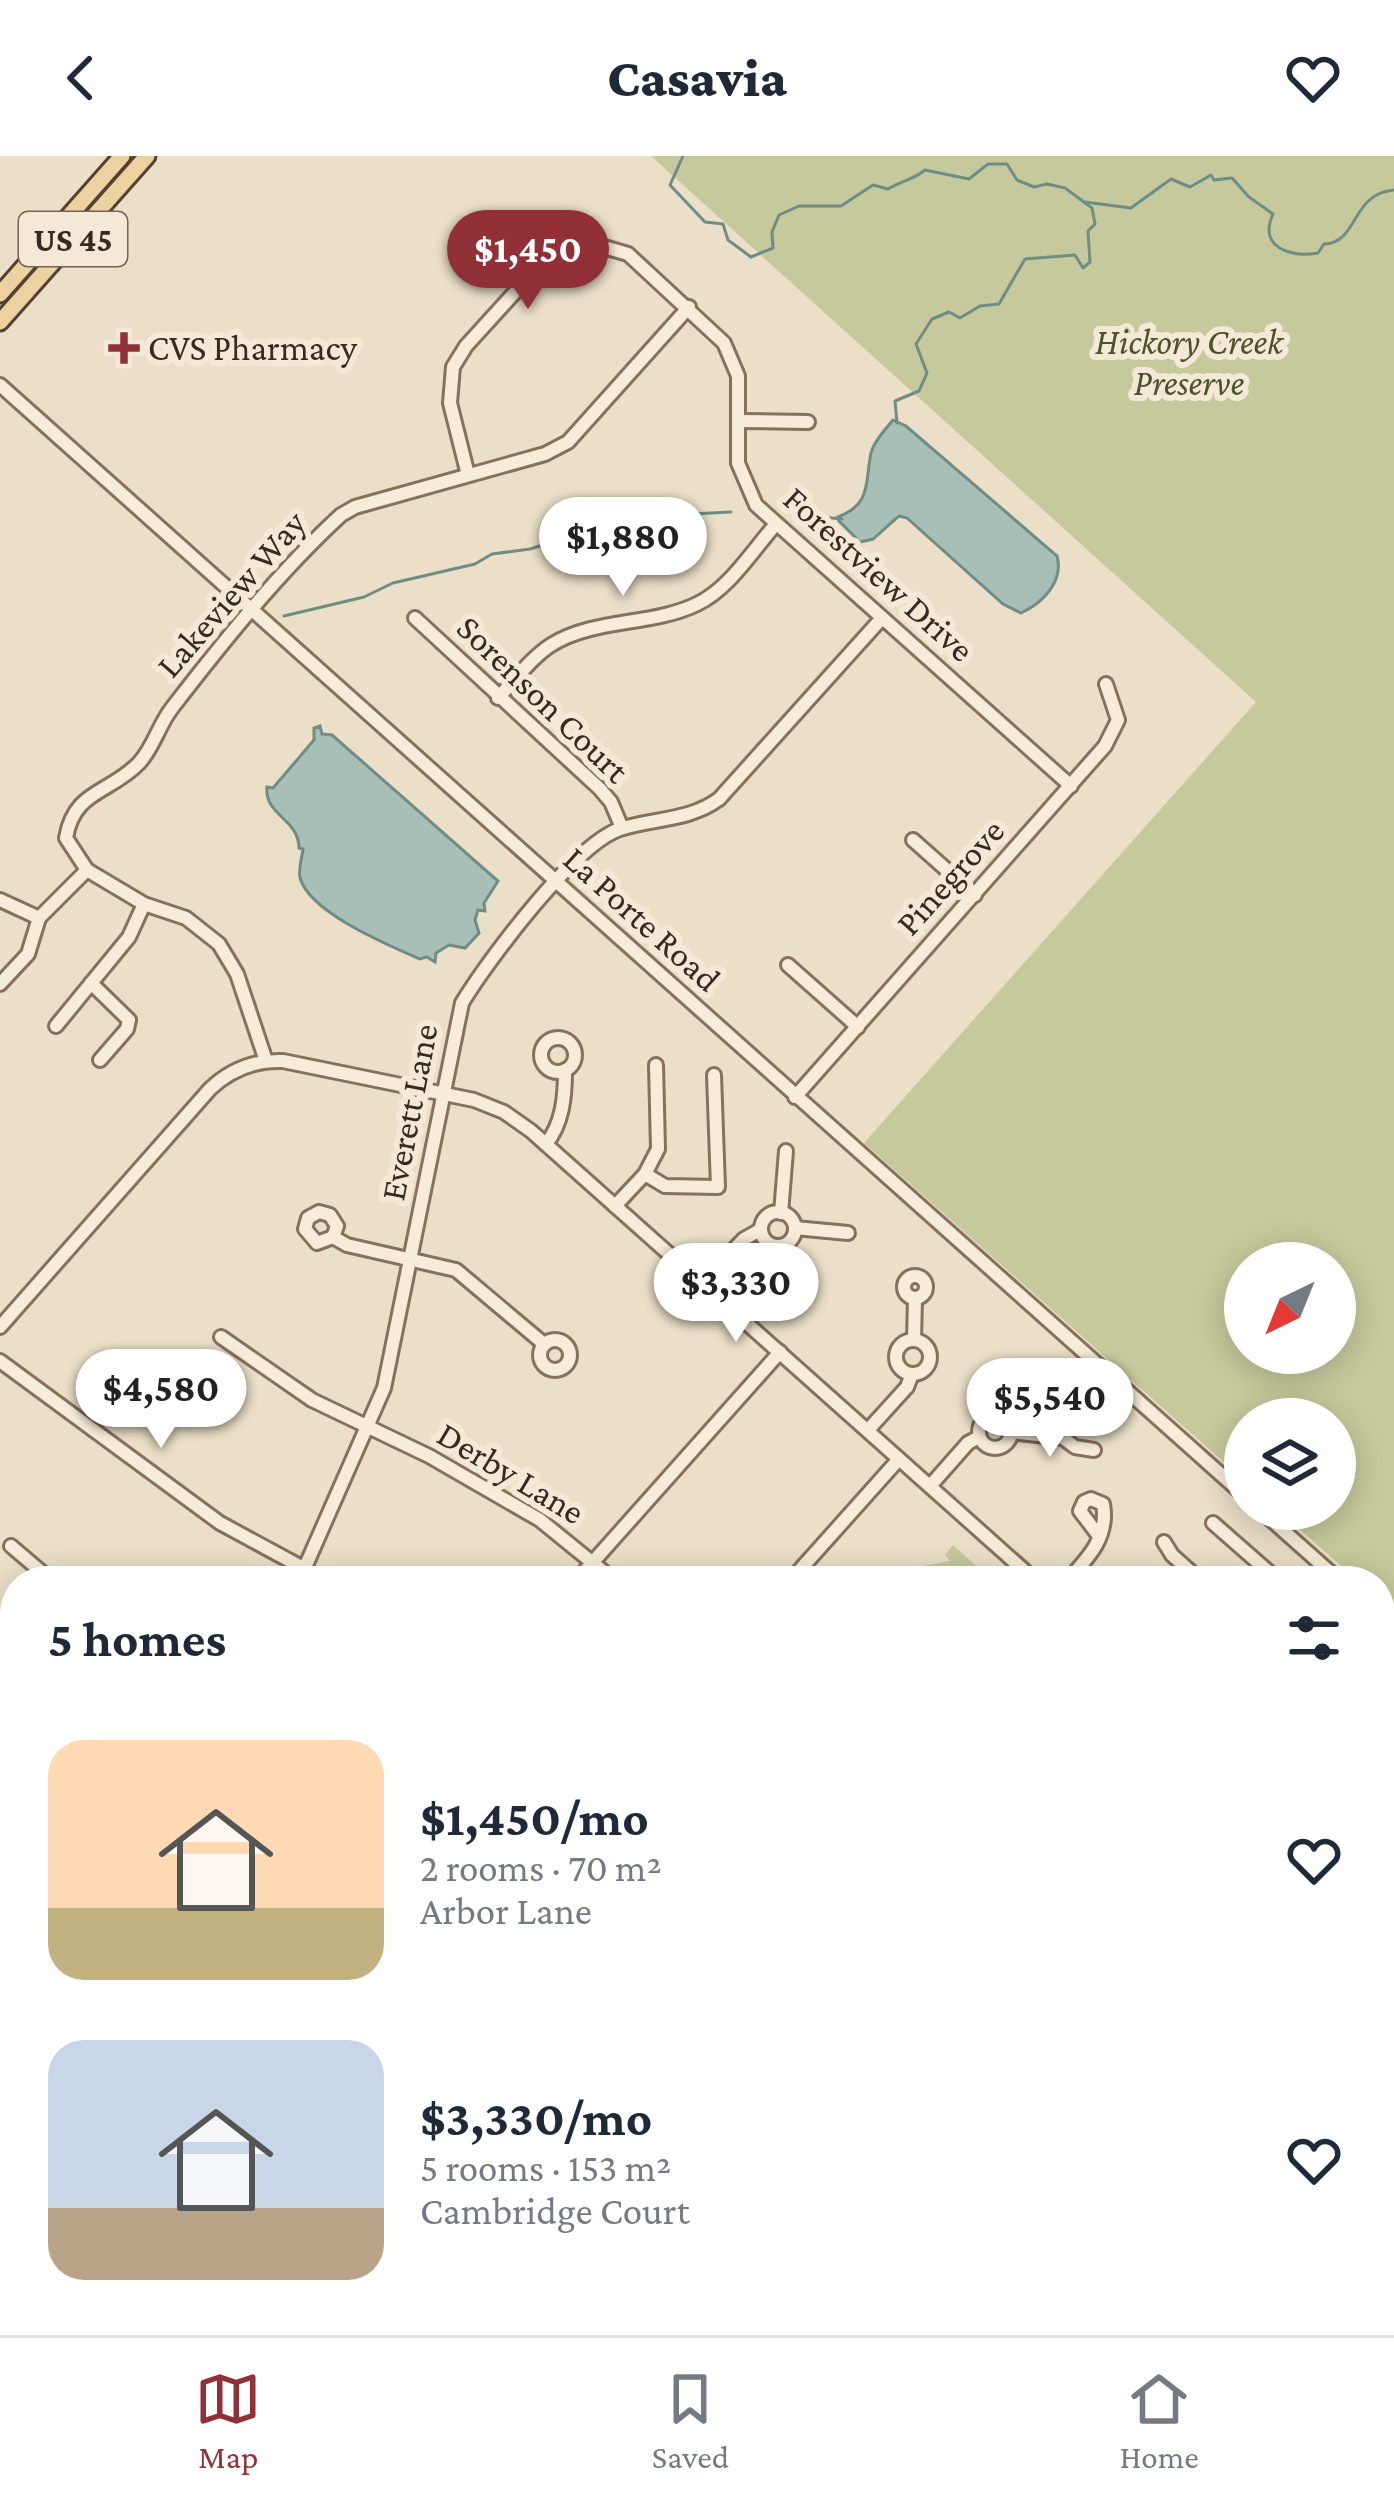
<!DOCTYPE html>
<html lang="en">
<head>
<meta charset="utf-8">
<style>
  body { margin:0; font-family:"Crimson Pro",serif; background:#f6f6f7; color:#1f2937; height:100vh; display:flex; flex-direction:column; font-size:45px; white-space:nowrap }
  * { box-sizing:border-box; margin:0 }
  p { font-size:39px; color:#747a83 }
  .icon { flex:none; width:66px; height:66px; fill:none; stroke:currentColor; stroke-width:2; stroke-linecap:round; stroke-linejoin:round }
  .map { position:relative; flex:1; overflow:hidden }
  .details { position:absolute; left:0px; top:1410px; width:1395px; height:771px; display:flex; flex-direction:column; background:#fff; border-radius:48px 48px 0 0; box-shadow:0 6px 30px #0003 }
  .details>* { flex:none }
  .needle { width:78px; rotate:223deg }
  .controls { position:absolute; left:1224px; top:1086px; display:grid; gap:24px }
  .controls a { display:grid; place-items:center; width:132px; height:132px; border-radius:50%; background:#fff; box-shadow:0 6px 30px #0003; font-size:60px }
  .price { position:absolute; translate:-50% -102px; padding:0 27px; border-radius:42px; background:#fff; color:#222; font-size:39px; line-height:78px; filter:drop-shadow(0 3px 6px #0008) }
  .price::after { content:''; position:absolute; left:50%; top:72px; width:36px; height:27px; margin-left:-18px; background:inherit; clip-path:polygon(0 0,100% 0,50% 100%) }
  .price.selected { background:#913137; color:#fff }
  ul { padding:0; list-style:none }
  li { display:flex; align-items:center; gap:36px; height:300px; padding:0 48px }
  li span { display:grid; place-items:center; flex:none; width:336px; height:240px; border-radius:36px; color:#555 }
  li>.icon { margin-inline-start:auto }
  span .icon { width:144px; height:144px; fill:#fffc; stroke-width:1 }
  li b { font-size:51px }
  h2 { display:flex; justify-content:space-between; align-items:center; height:144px; padding:0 48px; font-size:51px }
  header { display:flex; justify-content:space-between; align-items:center; height:156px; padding:0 48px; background:#fff; font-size:54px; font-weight:800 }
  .menu { display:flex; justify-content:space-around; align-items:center; height:168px; border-top:3px solid #e0e1e3; background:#fff; font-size:33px; color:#747a83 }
  .menu a { display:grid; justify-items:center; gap:6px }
  .menu .selected { color:#913137 }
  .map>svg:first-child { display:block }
  .green { fill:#c6c99b; fill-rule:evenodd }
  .water { fill:#a8bfb7; stroke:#6f8d84; stroke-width:3 }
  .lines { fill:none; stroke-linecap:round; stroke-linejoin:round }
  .stream { stroke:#6f8d84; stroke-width:3 }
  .minor-casing { stroke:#86715d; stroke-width:18 }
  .major-casing { stroke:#544031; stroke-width:21 }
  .minor { stroke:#f7ecd9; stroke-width:12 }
  .major { stroke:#ecd1a1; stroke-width:15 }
  .poi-dot { fill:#913137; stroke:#f3e9d6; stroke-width:4.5 }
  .labels { text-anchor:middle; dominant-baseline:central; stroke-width:12; stroke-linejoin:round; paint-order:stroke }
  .shield { fill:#f3e9d6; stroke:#6f6357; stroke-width:3 }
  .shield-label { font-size:33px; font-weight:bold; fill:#372a20 }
  .park-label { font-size:36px; font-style:italic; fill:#4a5228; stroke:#f3e9d6 }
  .poi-label { font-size:36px; fill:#372a20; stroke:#f3e9d6; text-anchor:start }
  .street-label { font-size:36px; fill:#372a20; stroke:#f3e9d6 }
</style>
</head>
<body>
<header><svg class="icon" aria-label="back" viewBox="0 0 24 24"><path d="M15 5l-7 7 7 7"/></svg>Casavia<svg class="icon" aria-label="heart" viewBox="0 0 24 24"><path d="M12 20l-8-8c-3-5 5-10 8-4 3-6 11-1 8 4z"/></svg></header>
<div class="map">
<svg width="1394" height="2179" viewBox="0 0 1394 2179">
  <rect width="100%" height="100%" fill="#ebdfc7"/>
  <!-- green -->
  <g class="green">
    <path d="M651,0h743v1457l-14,-13v-19h-22l-81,-72h58v-90h-90v62l-381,-338 392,-441zM1245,1107h90v90h-90z"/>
    <path d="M953,1389l40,36c-18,0 -33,-9 -50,-8 -14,1 -25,8 -40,8l20,-15 27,-5 -5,-6z"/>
  </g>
  <!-- water -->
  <g class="water">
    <path d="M893,264l13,6 151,130c7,25 -14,47 -36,57l-18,-9 -96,-86 -8,-2 -26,23 -13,3 -21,-21 -1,-4c34,-13 27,-35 33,-64 3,-12 14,-23 22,-33z"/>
    <path d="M320,570l2,8 10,1 166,146 -14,22 1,8 -7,-1 -3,10 4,13 -14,15 -16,-3 -13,8 -1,9 -8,-5 -7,2c-30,-13 -110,-46 -120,-81 -2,-8 2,-20 3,-29l-4,-1c0,-29 -35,-33 -32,-61l6,1 41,-48v-12z"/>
  </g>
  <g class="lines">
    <!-- stream -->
    <g class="stream">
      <path d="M683,0l-13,29 35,37 18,2 5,16 23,17 22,-9 -1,-16 7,-17 20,-9h42l32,-21 15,4c13,-8 25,-9 37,-19l44,9 19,-15h19l10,16 17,7 13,-3 18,4 27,20 3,16 -7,7 2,31 -7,6 -8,-13 -50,4 -26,45 -19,2 -20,12 -11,-6 -17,7 -16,25 11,29 -8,18 -24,10 2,22"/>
      <path d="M1085,46l46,6 40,-29 19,8 21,-12 3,5 18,-2 17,19 24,17c-15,33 17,44 45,39l6,-9c35,-1 26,-50 70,-54"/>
      <path d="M802,359l40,4"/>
      <path d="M284,460l80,-19 29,-14 82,-19 17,-10 38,-5 70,-22 52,-11 79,-4"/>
    </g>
    <!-- minor casing -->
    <g class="minor-casing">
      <g id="minor">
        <path d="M0,229c416,369 829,742 1245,1111"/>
        <path d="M738,265l70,1"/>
        <path d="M468,319l-18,-72 3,-36 13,-21 71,-78 18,-10 49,-11 24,7 96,89 14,33v87l18,42 315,281"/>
        <path d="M415,462l185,171 11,13 11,26"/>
        <path d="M498,542c17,-18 33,-40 53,-53 43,-27 101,-19 146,-41 32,-15 55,-53 79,-80"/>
        <path d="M913,684l62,55"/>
        <path d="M0,744l39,18 48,-48"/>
        <path d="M788,809l70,62"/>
        <path d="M91,827l38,37 -2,9 -27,31"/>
        <path d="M0,828l28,-30 11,-36"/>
        <path d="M56,870l73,-89 15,-33"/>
        <circle cx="558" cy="899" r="17"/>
        <path d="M266,905l-29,-87 -18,-30 -33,-26 -42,-14 -57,-34 -21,-32c8,-48 43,-44 73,-75 15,-16 19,-37 33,-55 51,-66 107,-136 169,-193l14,-8 190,-53 23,-12 121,-135"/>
        <path d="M795,941l310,-351 13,-26 -12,-36"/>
        <path d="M546,988c17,-21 19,-48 19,-74"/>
        <path d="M645,1018l20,12 53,1 -4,-112"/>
        <path d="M615,1050l30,-32 13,-25 -2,-84"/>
        <circle cx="778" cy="1073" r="17"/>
        <path d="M781,1057l5,-62"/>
        <path d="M795,1072l53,5"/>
        <path d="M333,1081l4,-11 -7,-11 -11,-3 -11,6 -3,11 12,14 16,-6 14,8 109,25 88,74"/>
        <circle cx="915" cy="1131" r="11"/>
        <path d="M702,1127l42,-44 16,-9"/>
        <path d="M0,1171l210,-238c21,-20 44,-29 73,-28l191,39 30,12 27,19 505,450"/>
        <path d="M221,1181l91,63 117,56 111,64 75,61"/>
        <circle cx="555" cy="1199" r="15"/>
        <path d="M914,1184l1,-42"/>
        <circle cx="913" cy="1201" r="17"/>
        <path d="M0,1205l220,162 85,46"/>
        <circle cx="995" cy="1276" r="16"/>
        <path d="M1006,1265l38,-44"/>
        <path d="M868,1274l39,-43 5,-13"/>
        <path d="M1011,1276l52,6 12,9 19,3"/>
        <path d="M930,1330l38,-43 11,-6"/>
        <path d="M1259,1353l81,72"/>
        <path d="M1213,1367l66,58"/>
        <path d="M1164,1386l8,13 29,26"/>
        <path d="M11,1390l41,35"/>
        <path d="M299,1425l85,-193 78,-385c26,-43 113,-159 158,-174 34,-11 69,-8 99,-30l163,-181"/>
        <path d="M576,1425l204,-229"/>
        <path d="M790,1425l109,-122"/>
        <path d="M1067,1425c21,-23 42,-44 36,-77l-12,-5 -7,3 -4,9 19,25"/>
        <path d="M1380,1462l14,13"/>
        <path d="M1380,1576l14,-31"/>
        <path d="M0,1586l15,13"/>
        <path d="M1380,1617l14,6"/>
        <path d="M0,1812l15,-16"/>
        <path d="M0,1827l15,13"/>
        <path d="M1380,1925l14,3"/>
        <path d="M0,2072l15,-17"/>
        <path d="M379,2166l15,13"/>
        <path d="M118,2179l12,-13"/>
        <path d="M332,2179l12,-13"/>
        <path d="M545,2179l11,-13"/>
        <path d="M758,2179l11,-13"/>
        <path d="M1174,2179l2,-13"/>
      </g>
    </g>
    <!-- major casing -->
    <g class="major-casing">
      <g id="major">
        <path d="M0,138l122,-138"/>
        <path d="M0,166l147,-166"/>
      </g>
    </g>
    <!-- minor -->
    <use href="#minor" class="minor"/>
    <!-- major -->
    <use href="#major" class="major"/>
  </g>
  <!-- markers -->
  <path class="poi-dot" d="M118 174h12v12h12v12h-12v12h-12v-12h-12v-12h12z"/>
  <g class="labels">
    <!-- shield labels -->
    <rect class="shield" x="19" y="56" width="108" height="54" rx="9"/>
    <g class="shield-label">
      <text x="73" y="83">US 45</text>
    </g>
    <!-- park labels -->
    <g class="park-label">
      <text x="1189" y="186">Hickory Creek<tspan x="1189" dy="41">Preserve</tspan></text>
    </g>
    <!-- poi labels -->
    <g class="poi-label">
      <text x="148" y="192">CVS Pharmacy</text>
    </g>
    <!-- street labels -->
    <g class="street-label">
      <text transform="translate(879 418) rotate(42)">Forestview Drive</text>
      <text transform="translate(231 438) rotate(-49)">Lakeview Way</text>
      <text transform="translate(543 543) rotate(44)">Sorenson Court</text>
      <text transform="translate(950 721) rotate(-48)">Pinegrove</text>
      <text transform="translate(642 763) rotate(42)">La Porte Road</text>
      <text transform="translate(409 956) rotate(-79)">Everett Lane</text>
      <text transform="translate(511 1317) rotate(31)">Derby Lane</text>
    </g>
  </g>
</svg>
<div class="controls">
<a><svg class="needle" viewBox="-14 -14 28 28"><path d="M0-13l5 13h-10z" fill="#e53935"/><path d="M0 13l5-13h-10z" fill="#747a83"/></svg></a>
<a><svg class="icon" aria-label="layers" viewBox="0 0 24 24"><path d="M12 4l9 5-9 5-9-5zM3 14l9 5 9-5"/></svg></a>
</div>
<b class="price selected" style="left:528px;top:156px">$1,450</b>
<b class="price" style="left:623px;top:443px">$1,880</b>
<b class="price" style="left:736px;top:1189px">$3,330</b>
<b class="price" style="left:161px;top:1295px">$4,580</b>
<b class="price" style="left:1050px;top:1304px">$5,540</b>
<section class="details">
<h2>5 homes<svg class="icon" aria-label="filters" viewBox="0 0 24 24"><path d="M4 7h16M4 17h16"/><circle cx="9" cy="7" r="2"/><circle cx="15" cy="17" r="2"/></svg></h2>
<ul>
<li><span style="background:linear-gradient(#ffd9b3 70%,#c2b280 0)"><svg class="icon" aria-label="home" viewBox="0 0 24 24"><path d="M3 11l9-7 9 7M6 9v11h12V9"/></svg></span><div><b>$1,450/mo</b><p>2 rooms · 70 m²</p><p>Arbor Lane</p></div><svg class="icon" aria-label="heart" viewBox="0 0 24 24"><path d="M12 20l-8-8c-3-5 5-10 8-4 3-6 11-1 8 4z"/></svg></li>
<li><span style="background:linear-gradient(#c9d6e8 70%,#b9a48a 0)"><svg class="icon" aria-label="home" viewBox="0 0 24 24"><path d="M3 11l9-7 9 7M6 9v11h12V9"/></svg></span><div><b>$3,330/mo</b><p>5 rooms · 153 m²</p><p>Cambridge Court</p></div><svg class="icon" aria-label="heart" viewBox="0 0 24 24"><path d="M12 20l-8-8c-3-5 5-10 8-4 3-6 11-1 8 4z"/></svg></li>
</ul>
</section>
</div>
<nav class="menu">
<a class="selected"><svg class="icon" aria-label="map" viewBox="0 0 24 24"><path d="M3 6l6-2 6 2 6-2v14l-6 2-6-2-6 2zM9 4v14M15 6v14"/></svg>Map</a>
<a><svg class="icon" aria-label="saved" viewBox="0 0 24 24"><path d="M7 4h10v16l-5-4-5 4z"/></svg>Saved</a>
<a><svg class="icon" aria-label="home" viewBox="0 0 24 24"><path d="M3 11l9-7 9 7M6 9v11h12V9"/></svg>Home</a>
</nav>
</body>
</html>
